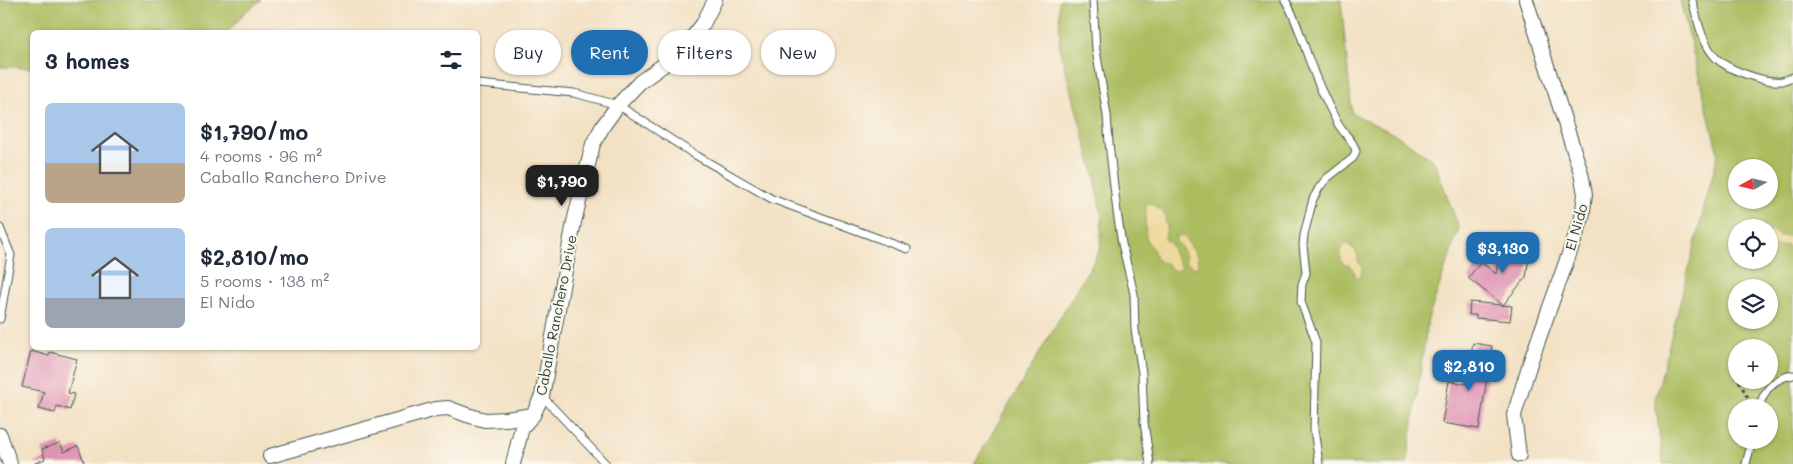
<!DOCTYPE html>
<html lang="en">
<head>
<meta charset="utf-8">
<style>
  body { margin:0; font-family:Mali,sans-serif; background:#f2f2f3; color:#1f2937; height:100vh; display:flex; flex-direction:column; font-size:19px; white-space:nowrap }
  * { box-sizing:border-box; margin:0 }
  p { font-size:16px; color:#747a83 }
  .icon { flex:none; width:28px; height:28px; fill:none; stroke:currentColor; stroke-width:2; stroke-linecap:round; stroke-linejoin:round }
  .map { position:relative; flex:1; overflow:hidden }
  .sheet { position:absolute; left:30px; top:30px; width:450px; height:320px; display:flex; flex-direction:column; background:#fff; border-radius:8px; box-shadow:0 1px 4px #0004 }
  .sheet>* { flex:none }
  .top-card { position:absolute; left:495px; top:30px; width:475px; height:45px; display:flex; gap:10px }
  .needle { width:32px; rotate:262deg }
  .fabs { position:absolute; left:1728px; top:159px; display:grid; gap:10px }
  .fabs a { display:grid; place-items:center; width:50px; height:50px; border-radius:50%; background:#fff; box-shadow:0 1px 4px #0004; font-size:25px }
  .price { position:absolute; translate:-50% -42px; padding:0 11px; border-radius:10px; background:#1f6fb2; color:#fff; font-size:16px; line-height:32px; filter:drop-shadow(0 1px 2px #0008) }
  .price::after { content:''; position:absolute; left:50%; top:30px; width:15px; height:11px; margin-left:-8px; background:inherit; clip-path:polygon(0 0,100% 0,50% 100%) }
  .price.active { background:#222; color:#fff }
  ul { padding:0; list-style:none }
  li { display:flex; align-items:center; gap:15px; height:125px; padding:0 15px }
  li span { display:grid; place-items:center; flex:none; width:140px; height:100px; border-radius:8px; color:#555 }
  li>.icon { margin-inline-start:auto }
  span .icon { width:60px; height:60px; fill:#fffc; stroke-width:1 }
  li b { font-size:21px }
  h2 { display:flex; justify-content:space-between; align-items:center; height:60px; padding:0 15px; font-size:21px }
  .chip { padding:0 18px; border-radius:22px; background:#fff; box-shadow:0 1px 4px #0004; font-size:18px; line-height:45px }
  .chip.active { background:#1f6fb2; color:#fff }
  .map>svg:first-child { display:block }
  .green { fill:#acbd61; stroke:#667d4a; fill-rule:evenodd }
  .sand { fill:#eeda9e; stroke:#868c69 }
  .building { fill:#df92b3 }
  .lines { fill:none; stroke-linecap:round; stroke-linejoin:round }
  .service-casing { stroke:#3f564a; stroke-width:9 }
  .minor-casing { stroke:#3f564a; stroke-width:16 }
  .path { stroke:#3f564a; stroke-width:3; stroke-dasharray:4 4; stroke-linecap:butt }
  .service { stroke:#fff; stroke-width:7 }
  .minor { stroke:#fff; stroke-width:14 }
  .labels { text-anchor:middle; dominant-baseline:central; stroke-width:4; stroke-linejoin:round; paint-order:stroke }
  .street-label { font-size:14px; fill:#1f3d34; stroke:#fbf7ec }
</style>
</head>
<body>
<div class="map">
<svg width="1793" height="464" viewBox="0 0 1793 464">
  <rect width="100%" height="100%" fill="#fbf7ec"/>
  <filter id="ink" filterUnits="userSpaceOnUse"><feTurbulence type="fractalNoise" baseFrequency=".02" numOctaves="2"/><feDisplacementMap in="SourceGraphic" scale="10" xChannelSelector="R" yChannelSelector="G"/><feConvolveMatrix kernelMatrix="1 2 1 2 8 2 1 2 1" color-interpolation-filters="sRGB"/></filter>
  <filter id="wash" filterUnits="userSpaceOnUse"><feTurbulence type="fractalNoise" baseFrequency=".0096" numOctaves="4" result="noise"/><feDisplacementMap in="SourceGraphic" scale="20" xChannelSelector="R" yChannelSelector="G"/><feGaussianBlur stdDeviation="1.12" result="paint"/><feColorMatrix in="noise" values="0 0 0 0 0 0 0 0 0 0 0 0 0 0 0 0 0 1.4 0 .05"/><feComposite in="paint" operator="in"/></filter>
  <g filter="url(#wash)">
    <rect width="100%" height="100%" fill="#f3e1c4"/>
    <!-- green -->
    <g class="green">
      <path d="M0,0h261l-16,12 -17,20h-196v36l-32,-1z"/>
      <path d="M1059,0h282l11,113 46,23 36,25 25,67 -31,91 -21,145h-433l126,-214 2,-32 -7,-41 -35,-126z"/>
      <path d="M1680,0h113v464h-130l-8,-64 63,-246zM1736,168h33v32h-33zM1736,228h33v32h-33zM1736,288h33v32h-33zM1736,348h33v32h-33zM1736,408h33v32h-33z"/>
    </g>
    <!-- sand -->
    <g class="sand">
      <path d="M1147,203l5,1 6,5 5,1 4,17 -2,10 1,4 4,1 6,17 6,9 -8,3 -8,-8 -6,-1 -5,-5c0,-8 -3,-8 -7,-14 -4,-7 -3,-32 -1,-40z"/>
      <path d="M1766,225l12,11h15v13l-7,-4 -10,1 -7,5v-23l-6,-1z"/>
      <path d="M1175,236h8l2,2 12,18 1,9 -3,3 -9,-5c-1,-11 -2,-13 -9,-20z"/>
      <path d="M1347,244c8,5 12,9 11,18l4,4 -1,12 -3,1 -8,-14h-6c-5,-6 -3,-13 -2,-20z"/>
    </g>
    <g id="blocks">
      <!-- building -->
      <g class="building">
        <path d="M1500,247l30,4 -4,26 -23,28 -35,-27 13,-16 15,12z"/>
        <path d="M1470,302l42,4 -2,15 -34,-3v-3h-7z"/>
        <path d="M1473,343l19,3 -13,83 -37,-6 7,-42 17,3z"/>
        <path d="M31,351l18,5 1,-4 27,7 -9,34 6,1 -4,16 -13,-4 -2,7 -16,-4 5,-17 -22,-5z"/>
        <path d="M60,443l4,9 14,-6 7,18h-50v-1l10,-4 -3,-10z"/>
      </g>
    </g>
  </g>
  <g filter="url(#ink)">
    <use href="#blocks" fill-opacity="0" stroke="#3f564a" stroke-width="1"/>
    <g class="lines">
      <!-- service casing -->
      <g class="service-casing">
        <g id="service">
          <path d="M1093,0l3,50 11,65 2,28 8,69 5,32 12,50 1,36 7,43 2,49 6,42"/>
          <path d="M1285,0c12,19 17,41 25,62 7,20 17,41 27,60 5,11 16,17 19,29l-3,7 -27,21 -7,9 -6,11 -9,36 -1,10 3,28 -4,11 -1,18 15,40 -2,87 5,35"/>
          <path d="M1692,0c5,18 10,44 24,58 12,12 49,25 66,23 3,-1 8,-3 11,-4"/>
          <path d="M478,84l96,9 44,12 74,48 80,46 135,50"/>
          <path d="M0,228l11,27 -11,64"/>
          <path d="M542,396l64,68"/>
          <path d="M1759,408c5,-19 15,-30 34,-33"/>
          <path d="M1746,464l6,-24"/>
        </g>
      </g>
      <!-- minor casing -->
      <g class="minor-casing">
        <g id="minor">
          <path d="M0,435l10,29"/>
          <path d="M1519,455l-5,-40 17,-55 51,-142 3,-24 -4,-21 -55,-173"/>
          <path d="M270,456l166,-47 12,-1 19,7 18,5 21,-1 27,-4"/>
          <path d="M513,464l9,-37 11,-12 9,-19 32,-174 19,-78 10,-18 15,-21 22,-23 33,-24 16,-16 14,-18 12,-24"/>
        </g>
      </g>
      <!-- path -->
      <path class="path" d="M1739,380l7,15 5,4"/>
      <!-- service -->
      <use href="#service" class="service"/>
      <!-- minor -->
      <use href="#minor" class="minor"/>
    </g>
  </g>
  <g class="labels">
    <!-- street labels -->
    <g class="street-label">
      <text transform="translate(1576 227) rotate(-74)">El Nido</text>
      <text transform="translate(556 315) rotate(-79)">Caballo Ranchero Drive</text>
    </g>
  </g>
</svg>
<div class="fabs">
<a><svg class="needle" viewBox="-14 -14 28 28"><path d="M0-13l5 13h-10z" fill="#e53935"/><path d="M0 13l5-13h-10z" fill="#747a83"/></svg></a>
<a><svg class="icon" aria-label="locate" viewBox="0 0 24 24"><circle cx="12" cy="12" r="6"/><path d="M12 2v4M12 18v4M2 12h4M18 12h4"/></svg></a>
<a><svg class="icon" aria-label="layers" viewBox="0 0 24 24"><path d="M12 4l9 5-9 5-9-5zM3 14l9 5 9-5"/></svg></a>
<a>+</a>
<a>−</a>
</div>
<b class="price active" style="left:562px;top:207px">$1,790</b>
<b class="price" style="left:1503px;top:274px">$3,130</b>
<b class="price" style="left:1469px;top:392px">$2,810</b>
<div class="top-card">
<a class="chip">Buy</a>
<a class="chip active">Rent</a>
<a class="chip">Filters</a>
<a class="chip">New</a>
</div>
<section class="sheet">
<h2>3 homes<svg class="icon" aria-label="filters" viewBox="0 0 24 24"><path d="M4 7h16M4 17h16"/><circle cx="9" cy="7" r="2"/><circle cx="15" cy="17" r="2"/></svg></h2>
<ul>
<li><span style="background:linear-gradient(#a9c7e8 60%,#b9a48a 0)"><svg class="icon" aria-label="home" viewBox="0 0 24 24"><path d="M3 11l9-7 9 7M6 9v11h12V9"/></svg></span><div><b>$1,790/mo</b><p>4 rooms · 96 m²</p><p>Caballo Ranchero Drive</p></div></li>
<li><span style="background:linear-gradient(#a9c7e8 70%,#9aa5b1 0)"><svg class="icon" aria-label="home" viewBox="0 0 24 24"><path d="M3 11l9-7 9 7M6 9v11h12V9"/></svg></span><div><b>$2,810/mo</b><p>5 rooms · 138 m²</p><p>El Nido</p></div></li>
</ul>
</section>
</div>
</body>
</html>
